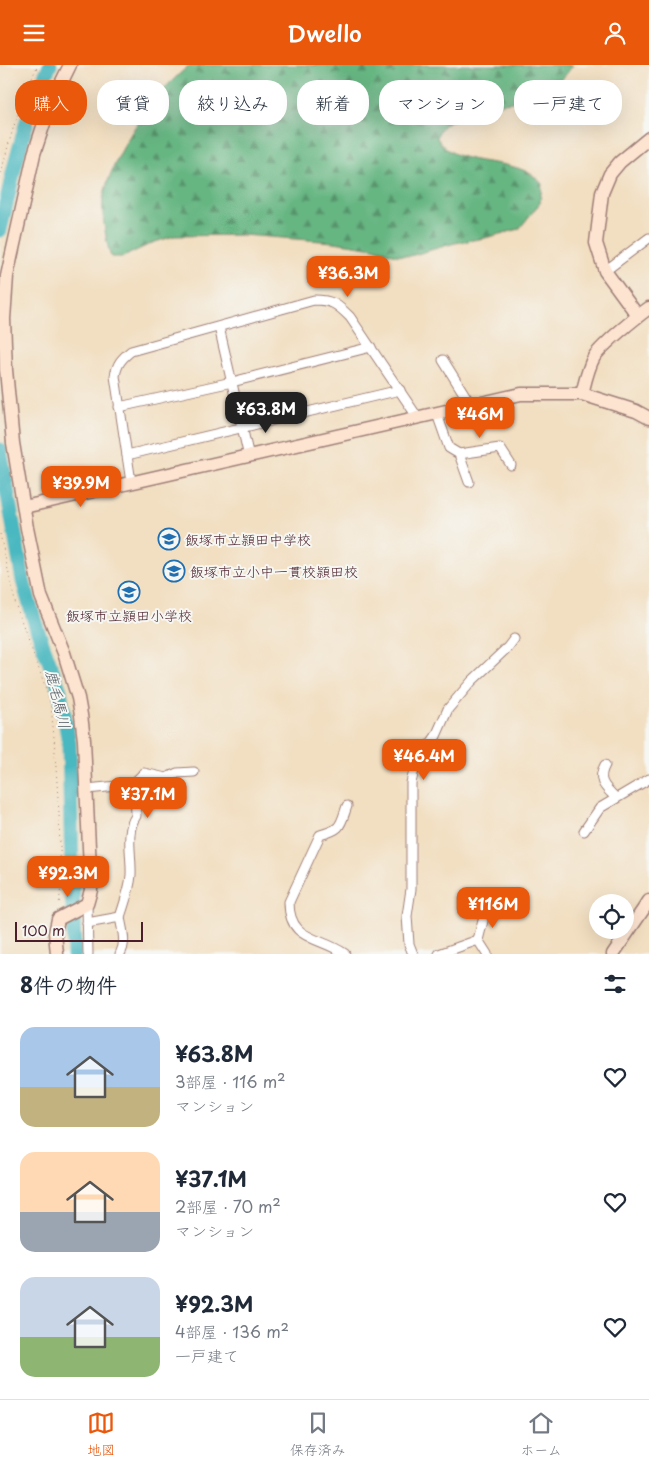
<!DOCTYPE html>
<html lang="ja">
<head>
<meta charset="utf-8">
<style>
  body { margin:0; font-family:"Playpen Sans","Klee One",sans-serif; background:#f2f2f3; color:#1f2937; height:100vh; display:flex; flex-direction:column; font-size:19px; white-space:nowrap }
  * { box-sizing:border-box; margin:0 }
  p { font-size:16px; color:#747a83 }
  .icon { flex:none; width:28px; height:28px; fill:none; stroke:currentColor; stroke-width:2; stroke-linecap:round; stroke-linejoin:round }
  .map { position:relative; height:889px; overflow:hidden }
  .panel { display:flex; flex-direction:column; background:#fff; flex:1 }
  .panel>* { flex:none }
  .hud { position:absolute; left:15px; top:15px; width:620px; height:45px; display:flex; gap:10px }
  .fabs { position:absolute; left:589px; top:829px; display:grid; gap:10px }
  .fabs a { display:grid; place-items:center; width:45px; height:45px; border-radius:50%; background:#fff; box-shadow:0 5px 20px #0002; font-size:25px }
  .scale { position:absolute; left:15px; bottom:12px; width:128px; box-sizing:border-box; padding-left:5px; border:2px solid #4a1f2b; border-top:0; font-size:14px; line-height:18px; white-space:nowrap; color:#4a1f2b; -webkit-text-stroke:4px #f6f6f2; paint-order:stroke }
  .price { position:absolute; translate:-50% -42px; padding:0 11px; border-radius:10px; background:#ea580c; color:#fff; font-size:16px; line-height:32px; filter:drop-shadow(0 1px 2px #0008) }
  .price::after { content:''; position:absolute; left:50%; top:30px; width:15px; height:11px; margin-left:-8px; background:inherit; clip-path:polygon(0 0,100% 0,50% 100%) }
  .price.on { background:#222; color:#fff }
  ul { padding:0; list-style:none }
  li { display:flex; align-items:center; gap:15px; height:125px; padding:0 20px }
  li span { display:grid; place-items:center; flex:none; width:140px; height:100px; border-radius:15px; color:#555 }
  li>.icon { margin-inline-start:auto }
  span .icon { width:60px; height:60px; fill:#fffc; stroke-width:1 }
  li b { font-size:21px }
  h2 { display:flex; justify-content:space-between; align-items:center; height:60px; padding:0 20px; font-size:21px }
  .chip { padding:0 18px; border-radius:20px; background:#fff; box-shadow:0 5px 20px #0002; font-size:18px; line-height:45px }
  .chip.on { background:#ea580c; color:#fff }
  header { display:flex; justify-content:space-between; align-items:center; height:65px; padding:0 20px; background:#ea580c; color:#fff; font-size:22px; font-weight:600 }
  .menu { display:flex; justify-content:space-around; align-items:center; height:70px; border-top:1px solid #e0e1e3; background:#fff; font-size:14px; color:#747a83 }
  .menu a { display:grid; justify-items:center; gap:2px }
  .menu .on { color:#ea580c }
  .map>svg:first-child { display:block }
  .forest { fill:url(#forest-firs); stroke:#586a56 }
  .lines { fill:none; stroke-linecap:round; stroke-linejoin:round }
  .river { stroke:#49b8c0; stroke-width:15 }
  .street-casing { stroke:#9e7e76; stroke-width:11 }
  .secondary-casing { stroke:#9e7e76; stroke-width:15 }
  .path { stroke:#9e7e76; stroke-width:1; stroke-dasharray:1 4; stroke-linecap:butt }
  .street { stroke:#fff; stroke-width:9 }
  .secondary { stroke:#fde4d1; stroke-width:12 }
  .labels { text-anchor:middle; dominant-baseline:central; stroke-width:4; stroke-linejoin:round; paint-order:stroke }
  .poi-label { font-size:14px; fill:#4a1f2b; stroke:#f6f6f2; text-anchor:start }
  .water-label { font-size:15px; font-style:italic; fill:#4a555f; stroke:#f6f6f2 }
</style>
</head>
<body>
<header><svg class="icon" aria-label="menu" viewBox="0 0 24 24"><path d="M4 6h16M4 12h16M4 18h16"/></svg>Dwello<svg class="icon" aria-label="person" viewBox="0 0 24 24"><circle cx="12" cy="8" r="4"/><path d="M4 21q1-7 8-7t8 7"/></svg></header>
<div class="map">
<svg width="649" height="889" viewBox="0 0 649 889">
  <defs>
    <pattern id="forest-firs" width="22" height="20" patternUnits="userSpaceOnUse" patternTransform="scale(1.25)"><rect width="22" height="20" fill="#66b682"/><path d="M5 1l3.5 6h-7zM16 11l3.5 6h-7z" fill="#56936b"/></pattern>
  </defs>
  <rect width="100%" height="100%" fill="#f6f6f2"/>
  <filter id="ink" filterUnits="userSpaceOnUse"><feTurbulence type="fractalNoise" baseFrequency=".02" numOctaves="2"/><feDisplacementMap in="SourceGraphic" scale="10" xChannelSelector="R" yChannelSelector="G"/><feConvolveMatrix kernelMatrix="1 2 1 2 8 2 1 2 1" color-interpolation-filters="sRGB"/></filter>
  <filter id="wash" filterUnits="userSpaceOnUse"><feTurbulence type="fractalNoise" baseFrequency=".0096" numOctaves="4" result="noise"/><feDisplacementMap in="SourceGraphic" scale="20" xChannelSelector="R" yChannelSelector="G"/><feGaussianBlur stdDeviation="1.12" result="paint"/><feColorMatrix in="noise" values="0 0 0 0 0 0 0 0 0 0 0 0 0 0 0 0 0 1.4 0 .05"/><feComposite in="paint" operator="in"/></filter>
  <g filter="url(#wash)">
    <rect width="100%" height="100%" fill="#f2dec0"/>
    <!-- forest -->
    <path class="forest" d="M189,0h384c-8,12 -18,22 -31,29 -18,10 -34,6 -52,12 -5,2 -8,7 -13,9 -14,6 -36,1 -40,23 20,35 81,14 105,46l-2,19 -21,26 -34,9 -30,5 -45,13 -14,-1 -22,-7 -40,-6 -91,-7 -69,1 -22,7 -29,14h-12c-4,-10 -10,-46 -8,-57 4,-30 37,-86 58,-108 9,-10 19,-18 28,-27z"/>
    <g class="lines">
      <!-- river -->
      <g class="river">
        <path d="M0,165l15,-65 15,-55 20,-45"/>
        <path d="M0,385l23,131 13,45 24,65 9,52 5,211"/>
      </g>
    </g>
  </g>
  <g filter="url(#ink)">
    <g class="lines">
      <!-- street casing -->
      <g class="street-casing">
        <g id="street">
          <path d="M605,206l44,-33"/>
          <path d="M219,262l30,130"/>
          <path d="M443,295l28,45"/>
          <path d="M119,342l113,-25 139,-35"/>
          <path d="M437,349l12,34 10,6 41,-6 11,17"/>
          <path d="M459,389l10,28"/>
          <path d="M127,390l273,-65"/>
          <path d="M131,417l-16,-106c2,-12 6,-17 16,-25l183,-51c18,0 23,4 36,17l68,101"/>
          <path d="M605,700c-9,16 1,23 11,33"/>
          <path d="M135,717l9,-9 22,5 11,-5 17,-1"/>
          <path d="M87,724l30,-3 18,-4 1,34c-11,15 -4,40 -5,59 -1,14 -7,29 -11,42"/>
          <path d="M584,766l16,-23 49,-29"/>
          <path d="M87,839l1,50"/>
          <path d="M87,858l33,-6c2,13 7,25 0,37"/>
          <path d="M478,875l7,-27"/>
          <path d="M345,889c-25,-18 -56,-12 -56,-52l31,-67c22,-6 20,-9 27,-29"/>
          <path d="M413,889l-4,-10 -2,-28 4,-27v-106l4,-17 21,-30 12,-27 24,-28 36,-34 6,-8"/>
          <path d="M439,889l39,-14 9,14"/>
        </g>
      </g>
      <!-- secondary casing -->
      <g class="secondary-casing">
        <g id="secondary">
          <path d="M638,251l-33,-45 -9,-28 6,-50 8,-19 10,-12 29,-24"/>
          <path d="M582,329c3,-12 6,-26 12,-37 9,-13 41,-39 55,-49"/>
          <path d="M24,442l497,-113h61l54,17 13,7"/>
          <path d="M57,889l-2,-21 3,-14 29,-15 4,-14 -7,-150 -3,-25 -3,-17 -14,-45 -23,-57 -14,-68 -14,-85 -7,-73 -2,-51 3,-43 27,-122 15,-46 21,-43"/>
          <path d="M613,889l36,-53"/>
        </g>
      </g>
      <!-- path -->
      <g class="path">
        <path d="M0,113c9,-38 20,-77 38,-113"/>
        <path d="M0,469l16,72 28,77 7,23 3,31 5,76 2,72 -2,20"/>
      </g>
      <!-- street -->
      <use href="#street" class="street"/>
      <!-- secondary -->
      <use href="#secondary" class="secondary"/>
    </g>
  </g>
  <!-- icons -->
  <defs>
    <g id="school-ring" transform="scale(1.125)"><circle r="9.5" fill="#f6f6f2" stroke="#1f6fb2" stroke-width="1.5"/><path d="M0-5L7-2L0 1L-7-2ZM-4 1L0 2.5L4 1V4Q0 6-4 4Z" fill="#1f6fb2"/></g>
  </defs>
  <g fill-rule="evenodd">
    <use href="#school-ring" x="169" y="474"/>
    <use href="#school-ring" x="174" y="506"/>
    <use href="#school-ring" x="129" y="527"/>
  </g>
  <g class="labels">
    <!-- poi labels -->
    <g class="poi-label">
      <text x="185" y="474">飯塚市立頴田中学校</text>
      <text x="190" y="506">飯塚市立小中一貫校頴田校</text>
      <text x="129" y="550" text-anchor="middle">飯塚市立頴田小学校</text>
    </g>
    <!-- water labels -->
    <g class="water-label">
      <text transform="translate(59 634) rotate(76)">鹿毛馬川</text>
    </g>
  </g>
</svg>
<div class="fabs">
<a><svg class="icon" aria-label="locate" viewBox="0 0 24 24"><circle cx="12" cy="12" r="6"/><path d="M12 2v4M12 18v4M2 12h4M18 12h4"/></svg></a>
</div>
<div class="scale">100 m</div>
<b class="price" style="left:348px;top:233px">¥36.3M</b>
<b class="price on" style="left:266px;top:369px">¥63.8M</b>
<b class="price" style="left:480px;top:374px">¥46M</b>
<b class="price" style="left:81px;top:443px">¥39.9M</b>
<b class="price" style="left:424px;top:716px">¥46.4M</b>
<b class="price" style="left:148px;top:754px">¥37.1M</b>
<b class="price" style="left:68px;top:833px">¥92.3M</b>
<b class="price" style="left:493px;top:864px">¥116M</b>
<div class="hud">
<a class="chip on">購入</a>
<a class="chip">賃貸</a>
<a class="chip">絞り込み</a>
<a class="chip">新着</a>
<a class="chip">マンション</a>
<a class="chip">一戸建て</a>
</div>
</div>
<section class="panel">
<h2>8件の物件<svg class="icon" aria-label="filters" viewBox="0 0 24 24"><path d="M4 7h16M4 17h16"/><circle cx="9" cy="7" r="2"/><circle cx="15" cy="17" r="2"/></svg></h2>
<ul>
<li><span style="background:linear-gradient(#a9c7e8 60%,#c2b280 0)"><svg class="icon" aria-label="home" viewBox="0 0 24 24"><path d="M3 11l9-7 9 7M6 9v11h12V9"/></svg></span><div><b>¥63.8M</b><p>3部屋 · 116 m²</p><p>マンション</p></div><svg class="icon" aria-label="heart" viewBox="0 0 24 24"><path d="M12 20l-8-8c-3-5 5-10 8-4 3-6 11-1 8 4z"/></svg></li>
<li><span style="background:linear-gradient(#ffd9b3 60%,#9aa5b1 0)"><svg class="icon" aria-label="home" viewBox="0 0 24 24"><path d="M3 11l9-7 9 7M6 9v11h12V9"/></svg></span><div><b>¥37.1M</b><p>2部屋 · 70 m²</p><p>マンション</p></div><svg class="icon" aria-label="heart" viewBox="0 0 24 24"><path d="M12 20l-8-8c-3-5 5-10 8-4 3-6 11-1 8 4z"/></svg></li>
<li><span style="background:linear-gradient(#c9d6e8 60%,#8fb573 0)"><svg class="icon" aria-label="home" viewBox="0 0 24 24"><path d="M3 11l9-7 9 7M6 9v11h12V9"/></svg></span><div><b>¥92.3M</b><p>4部屋 · 136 m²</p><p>一戸建て</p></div><svg class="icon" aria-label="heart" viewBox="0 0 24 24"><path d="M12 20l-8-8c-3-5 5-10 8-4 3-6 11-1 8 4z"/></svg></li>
</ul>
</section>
<nav class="menu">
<a class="on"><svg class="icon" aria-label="map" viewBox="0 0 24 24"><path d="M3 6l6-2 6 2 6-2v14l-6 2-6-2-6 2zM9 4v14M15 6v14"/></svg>地図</a>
<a><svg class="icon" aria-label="saved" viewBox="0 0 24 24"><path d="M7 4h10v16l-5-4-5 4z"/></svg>保存済み</a>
<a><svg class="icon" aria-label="home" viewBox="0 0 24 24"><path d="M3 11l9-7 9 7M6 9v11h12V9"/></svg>ホーム</a>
</nav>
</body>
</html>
